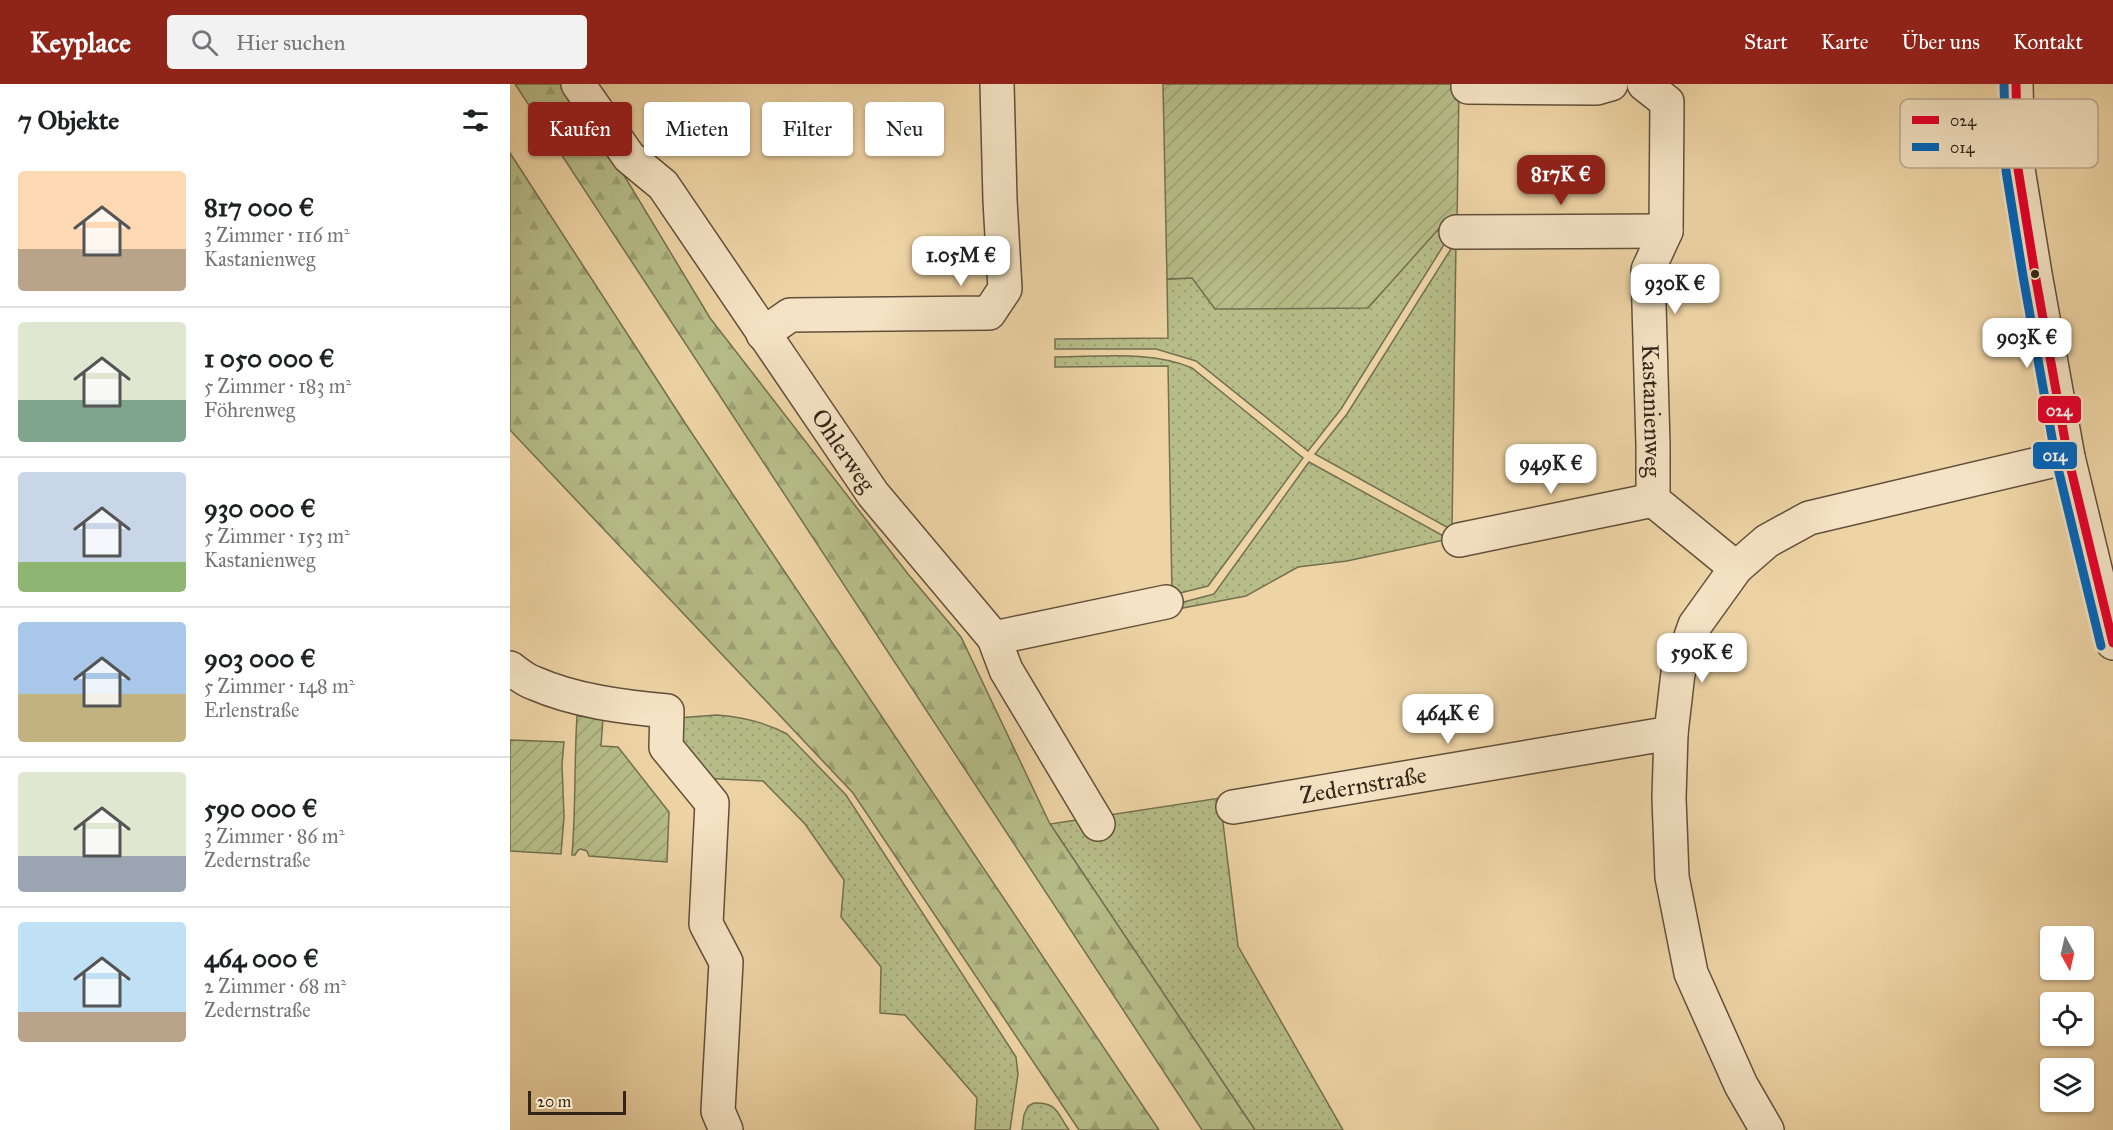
<!DOCTYPE html>
<html lang="de">
<head>
<meta charset="utf-8">
<style>
  body { margin:0; font-family:"IM FELL Great Primer",serif; background:#f2f2f2; color:#202124; height:100vh; display:flex; flex-direction:column; font-size:22px; white-space:nowrap }
  * { box-sizing:border-box; margin:0 }
  p { font-size:20px; color:#757577 }
  .icon { flex:none; width:33px; height:33px; fill:none; stroke:currentColor; stroke-width:2; stroke-linecap:round; stroke-linejoin:round }
  .map { position:relative; flex:1; overflow:hidden }
  .details { display:flex; flex-direction:column; background:#fff; width:510px }
  .details>* { flex:none }
  .guide { position:absolute; left:18px; top:18px; width:570px; height:54px; display:flex; gap:12px }
  .needle { width:39px; rotate:172deg }
  .fabs { position:absolute; left:1530px; top:842px; display:grid; gap:12px }
  .fabs a { display:grid; place-items:center; width:54px; height:54px; border-radius:6px; background:#fff; box-shadow:0 2px 4px #0004; font-size:30px }
  .scale { position:absolute; left:18px; bottom:15px; width:98px; box-sizing:border-box; padding-left:6px; border:3px solid #332418; border-top:0; font-size:16px; line-height:21px; white-space:nowrap; color:#332418; -webkit-text-stroke:4px #f4e3c4; paint-order:stroke }
  .price { position:absolute; translate:-50% -51px; padding:0 14px; border-radius:12px; background:#fff; color:#222; font-size:20px; line-height:39px; filter:drop-shadow(0 2px 3px #0008) }
  .price::after { content:''; position:absolute; left:50%; top:36px; width:18px; height:14px; margin-left:-9px; background:inherit; clip-path:polygon(0 0,100% 0,50% 100%) }
  .price.selected { background:#8f2418; color:#fff }
  ul { padding:0; list-style:none }
  li { display:flex; align-items:center; gap:18px; height:150px; padding:0 18px }
  li+li { border-top:2px solid #e0e0e0 }
  li span { display:grid; place-items:center; flex:none; width:168px; height:120px; border-radius:6px; color:#555 }
  li>.icon { margin-inline-start:auto }
  span .icon { width:72px; height:72px; fill:#fffc; stroke-width:1 }
  li b { font-size:26px }
  h2 { display:flex; justify-content:space-between; align-items:center; height:72px; padding:0 18px; font-size:26px }
  .chip { padding:0 21px; border-radius:6px; background:#fff; box-shadow:0 2px 4px #0004; font-size:21px; line-height:54px }
  .chip.selected { background:#8f2418; color:#fff }
  header { display:flex; align-items:center; gap:36px; box-sizing:border-box; height:84px; padding:0 30px; background:#8f2418; color:#fff }
  header strong { font-size:28px }
  nav { display:flex; gap:33px; margin-inline-start:auto; font-size:21px }
  .search { width:420px; height:54px; background:#f2f2f2; display:flex; align-items:center; gap:15px; box-sizing:border-box; padding:0 21px; border-radius:6px; color:#757577; font-size:22px }
  main { display:flex; flex:1; min-height:0 }
  .map>svg:first-child { display:block }
  .grass { fill:url(#grass-dots); stroke:#747050; stroke-width:1.5 }
  .forest { fill:url(#forest-firs); stroke:#747050; stroke-width:1.5 }
  .garden { fill:url(#garden-furrows); stroke:#747050; stroke-width:1.5 }
  .lines { fill:none; stroke-linecap:round; stroke-linejoin:round }
  .minor-casing { stroke:#62503b; stroke-width:36 }
  .minor { stroke:#f4e3c4; stroke-width:33 }
  .bus-1-casing { stroke:#f4e3c4; stroke-width:14 }
  .bus-2-casing { stroke:#f4e3c4; stroke-width:14 }
  .bus-1 { stroke:#e4002b; stroke-width:9 }
  .bus-2 { stroke:#0065bd; stroke-width:9 }
  .bus-dot { fill:#332418; stroke:#f4e3c4; stroke-width:2 }
  .labels { text-anchor:middle; dominant-baseline:central; stroke-width:6; stroke-linejoin:round; paint-order:stroke }
  .street-label { font-size:24px; fill:#332418; stroke:#f4e3c4 }
  .key { fill:#f4e3c4; stroke:#baaa90; stroke-width:1.5 }
  .key-label { font-size:16px; fill:#332418 }
  .line-badge { stroke:#f4e3c4; stroke-width:2 }
  .badge-label { font-size:16px; text-anchor:middle; font-weight:bold; fill:#fff }
</style>
</head>
<body>
<header>
<strong>Keyplace</strong>
<div class="search"><svg class="icon" aria-label="search" viewBox="0 0 24 24"><circle cx="10" cy="10" r="6"/><path d="M15 15l6 6"/></svg>Hier suchen</div>
<nav><a>Start</a><a>Karte</a><a>Über uns</a><a>Kontakt</a></nav>
</header>
<main>
<section class="details">
<h2>7 Objekte<svg class="icon" aria-label="filters" viewBox="0 0 24 24"><path d="M4 7h16M4 17h16"/><circle cx="9" cy="7" r="2"/><circle cx="15" cy="17" r="2"/></svg></h2>
<ul>
<li><span style="background:linear-gradient(#ffd9b3 65%,#b9a48a 0)"><svg class="icon" aria-label="home" viewBox="0 0 24 24"><path d="M3 11l9-7 9 7M6 9v11h12V9"/></svg></span><div><b>817 000 €</b><p>3 Zimmer · 116 m²</p><p>Kastanienweg</p></div></li>
<li><span style="background:linear-gradient(#dfe7d0 65%,#7fa58c 0)"><svg class="icon" aria-label="home" viewBox="0 0 24 24"><path d="M3 11l9-7 9 7M6 9v11h12V9"/></svg></span><div><b>1 050 000 €</b><p>5 Zimmer · 183 m²</p><p>Föhrenweg</p></div></li>
<li><span style="background:linear-gradient(#c9d6e8 75%,#8fb573 0)"><svg class="icon" aria-label="home" viewBox="0 0 24 24"><path d="M3 11l9-7 9 7M6 9v11h12V9"/></svg></span><div><b>930 000 €</b><p>5 Zimmer · 153 m²</p><p>Kastanienweg</p></div></li>
<li><span style="background:linear-gradient(#a9c7e8 60%,#c2b280 0)"><svg class="icon" aria-label="home" viewBox="0 0 24 24"><path d="M3 11l9-7 9 7M6 9v11h12V9"/></svg></span><div><b>903 000 €</b><p>5 Zimmer · 148 m²</p><p>Erlenstraße</p></div></li>
<li><span style="background:linear-gradient(#dfe7d0 70%,#9aa5b1 0)"><svg class="icon" aria-label="home" viewBox="0 0 24 24"><path d="M3 11l9-7 9 7M6 9v11h12V9"/></svg></span><div><b>590 000 €</b><p>3 Zimmer · 86 m²</p><p>Zedernstraße</p></div></li>
<li><span style="background:linear-gradient(#bfe0f5 75%,#b9a48a 0)"><svg class="icon" aria-label="home" viewBox="0 0 24 24"><path d="M3 11l9-7 9 7M6 9v11h12V9"/></svg></span><div><b>464 000 €</b><p>2 Zimmer · 68 m²</p><p>Zedernstraße</p></div></li>
</ul>
</section>
<div class="map">
<svg width="1603" height="1046" viewBox="0 0 1603 1046">
  <defs>
    <pattern id="grass-dots" width="8" height="8" patternUnits="userSpaceOnUse" patternTransform="scale(1.5)"><rect width="8" height="8" fill="#b6bd88"/><path d="M2 2h.1M6 6h.1" fill="none" stroke="#9da275" stroke-width="1.8" stroke-linecap="round"/></pattern>
    <pattern id="forest-firs" width="22" height="20" patternUnits="userSpaceOnUse" patternTransform="scale(1.5)"><rect width="22" height="20" fill="#b6bd88"/><path d="M5 1l3.5 6h-7zM16 11l3.5 6h-7z" fill="#9da275"/></pattern>
    <pattern id="garden-furrows" width="10" height="10" patternUnits="userSpaceOnUse" patternTransform="scale(1.5)"><rect width="10" height="10" fill="#b6bd88"/><path d="M-1 1l2-2M0 10L10 0M9 11l2-2" fill="none" stroke="#9da275"/></pattern>
  </defs>
  <rect width="100%" height="100%" fill="#eed4a5"/>
  <filter id="stains"><feTurbulence type="fractalNoise" baseFrequency=".00333" numOctaves="4"/><feColorMatrix values="0 0 0 0 .2 0 0 0 0 .09 0 0 0 0 .02 0 0 0 .5 -.17"/></filter>
  <radialGradient id="worn" r=".72"><stop offset=".6" stop-color="#630" stop-opacity="0"/><stop offset="1" stop-color="#630" stop-opacity=".3"/></radialGradient>
  <!-- grass -->
  <g class="grass">
    <path d="M933,140h14l-116,185 -33,42 -112,-90 -40,-12h-101v-10l113,-1 -1,-59 24,-1z"/>
    <path d="M946,157l-4,289 -137,-76 32,-40z"/>
    <path d="M545,273c44,0 96,-7 137,11l111,90 -95,128 -36,9 -4,-229 -113,1z"/>
    <path d="M799,378l140,77 -102,22 -49,6 -52,29 -74,14v-5l42,-11z"/>
    <path d="M207,631c25,2 48,7 70,19l59,61 170,262 2,17 -8,56h-35l2,-32 -72,-83 -25,-2 1,-46 -40,-50 3,-37 -39,-56 -42,-43 -64,-3 -18,-22 -4,-38z"/>
    <path d="M710,714l18,148 105,184h-88l-205,-306z"/>
    <path d="M524,1019c23,-1 23,10 35,27h-47l2,-15 4,-9z"/>
  </g>
  <!-- forest -->
  <g class="forest">
    <path d="M5,0h54l141,234 198,256 53,63 89,187 205,306h-53z"/>
    <path d="M0,69l177,273 472,704h-80l-226,-337 -343,-363z"/>
  </g>
  <!-- garden -->
  <g class="garden">
    <path d="M653,0h296l-2,140h-14l-75,84 -153,1 -23,-31 -25,1z"/>
    <path d="M67,632l26,2 -2,28 17,1 51,65 -2,50 -78,-6 -2,-5 -6,-2 -3,1 -3,5h-3c4,-47 2,-93 5,-139z"/>
    <path d="M0,656l54,2 -2,22 2,53 -3,37 -51,-3z"/>
  </g>
  <g class="lines">
    <!-- minor casing -->
    <g class="minor-casing">
      <g id="minor">
        <path id="s1" d="M68,0l51,73 34,28 210,309 121,144 12,32 92,154"/>
        <path id="s2" d="M1134,0l23,18 -1,129 -18,39 5,175v55l83,68"/>
        <path d="M1506,0l2,85 17,105 33,183 45,186"/>
        <path d="M958,3l129,1 14,-4"/>
        <path d="M946,148l210,-1"/>
        <path d="M253,250l27,-19 199,-2 16,-24 -5,-89 -3,-116"/>
        <path d="M949,456l194,-40"/>
        <path d="M484,554l172,-36"/>
        <path d="M0,584c7,5 15,12 24,15 41,18 89,24 133,28l-1,36 46,56 -6,121 20,38 -8,149 8,19"/>
        <path id="s3" d="M723,723l438,-74"/>
        <path d="M1257,1046l-26,-45 -50,-112 -19,-96 -3,-79 2,-65 7,-60 17,-48 41,-57 31,-27 42,-23 259,-61"/>
      </g>
    </g>
    <!-- minor -->
    <use href="#minor" class="minor"/>
    <!-- bus-1 casing -->
    <g class="bus-1-casing">
      <path id="bus-1" d="M1506,0l2,85 17,105 33,183 45,186"/>
    </g>
    <!-- bus-2 casing -->
    <g class="bus-2-casing">
      <path id="bus-2" d="M1494,0l2,87 17,105 33,184 45,186"/>
    </g>
    <!-- bus-1 -->
    <use href="#bus-1" class="bus-1"/>
    <!-- bus-2 -->
    <use href="#bus-2" class="bus-2"/>
  </g>
  <!-- markers -->
  <circle class="bus-dot" cx="1525" cy="190" r="5"/>
  <g class="labels">
    <!-- street labels -->
    <g class="street-label">
      <text stroke="none"><textPath href="#s2" startOffset="342">Kastanienweg</textPath></text>
      <text stroke="none"><textPath href="#s1" startOffset="454">Ohlerweg</textPath></text>
      <text stroke="none"><textPath href="#s3" startOffset="132">Zedernstraße</textPath></text>
    </g>
  </g>
  <!-- legend -->
  <rect x="1390" y="15" width="198" height="69" rx="9" class="key"/>
  <rect x="1402" y="32" width="27" height="8" fill="#e4002b"/>
  <rect x="1402" y="59" width="27" height="8" fill="#0065bd"/>
  <g class="key-label">
    <text x="1440" y="42">024</text>
    <text x="1440" y="69">014</text>
  </g>
  <g class="line-badge">
    <rect x="1527" y="311" width="45" height="29" rx="6" fill="#e4002b"/>
    <rect x="1522" y="357" width="46" height="29" rx="6" fill="#0065bd"/>
  </g>
  <g class="badge-label">
    <text x="1549" y="332">024</text>
    <text x="1545" y="377">014</text>
  </g>
  <rect width="100%" height="100%" filter="url(#stains)"/>
  <rect width="100%" height="100%" fill="url(#worn)"/>
</svg>
<div class="fabs">
<a><svg class="needle" viewBox="-14 -14 28 28"><path d="M0-13l5 13h-10z" fill="#e53935"/><path d="M0 13l5-13h-10z" fill="#757577"/></svg></a>
<a><svg class="icon" aria-label="locate" viewBox="0 0 24 24"><circle cx="12" cy="12" r="6"/><path d="M12 2v4M12 18v4M2 12h4M18 12h4"/></svg></a>
<a><svg class="icon" aria-label="layers" viewBox="0 0 24 24"><path d="M12 4l9 5-9 5-9-5zM3 14l9 5 9-5"/></svg></a>
</div>
<div class="scale">20 m</div>
<b class="price selected" style="left:1051px;top:122px">817K €</b>
<b class="price" style="left:451px;top:203px">1.05M €</b>
<b class="price" style="left:1165px;top:231px">930K €</b>
<b class="price" style="left:1517px;top:285px">903K €</b>
<b class="price" style="left:1041px;top:411px">949K €</b>
<b class="price" style="left:1192px;top:600px">590K €</b>
<b class="price" style="left:938px;top:661px">464K €</b>
<div class="guide">
<a class="chip selected">Kaufen</a>
<a class="chip">Mieten</a>
<a class="chip">Filter</a>
<a class="chip">Neu</a>
</div>
</div>
</main>
</body>
</html>
